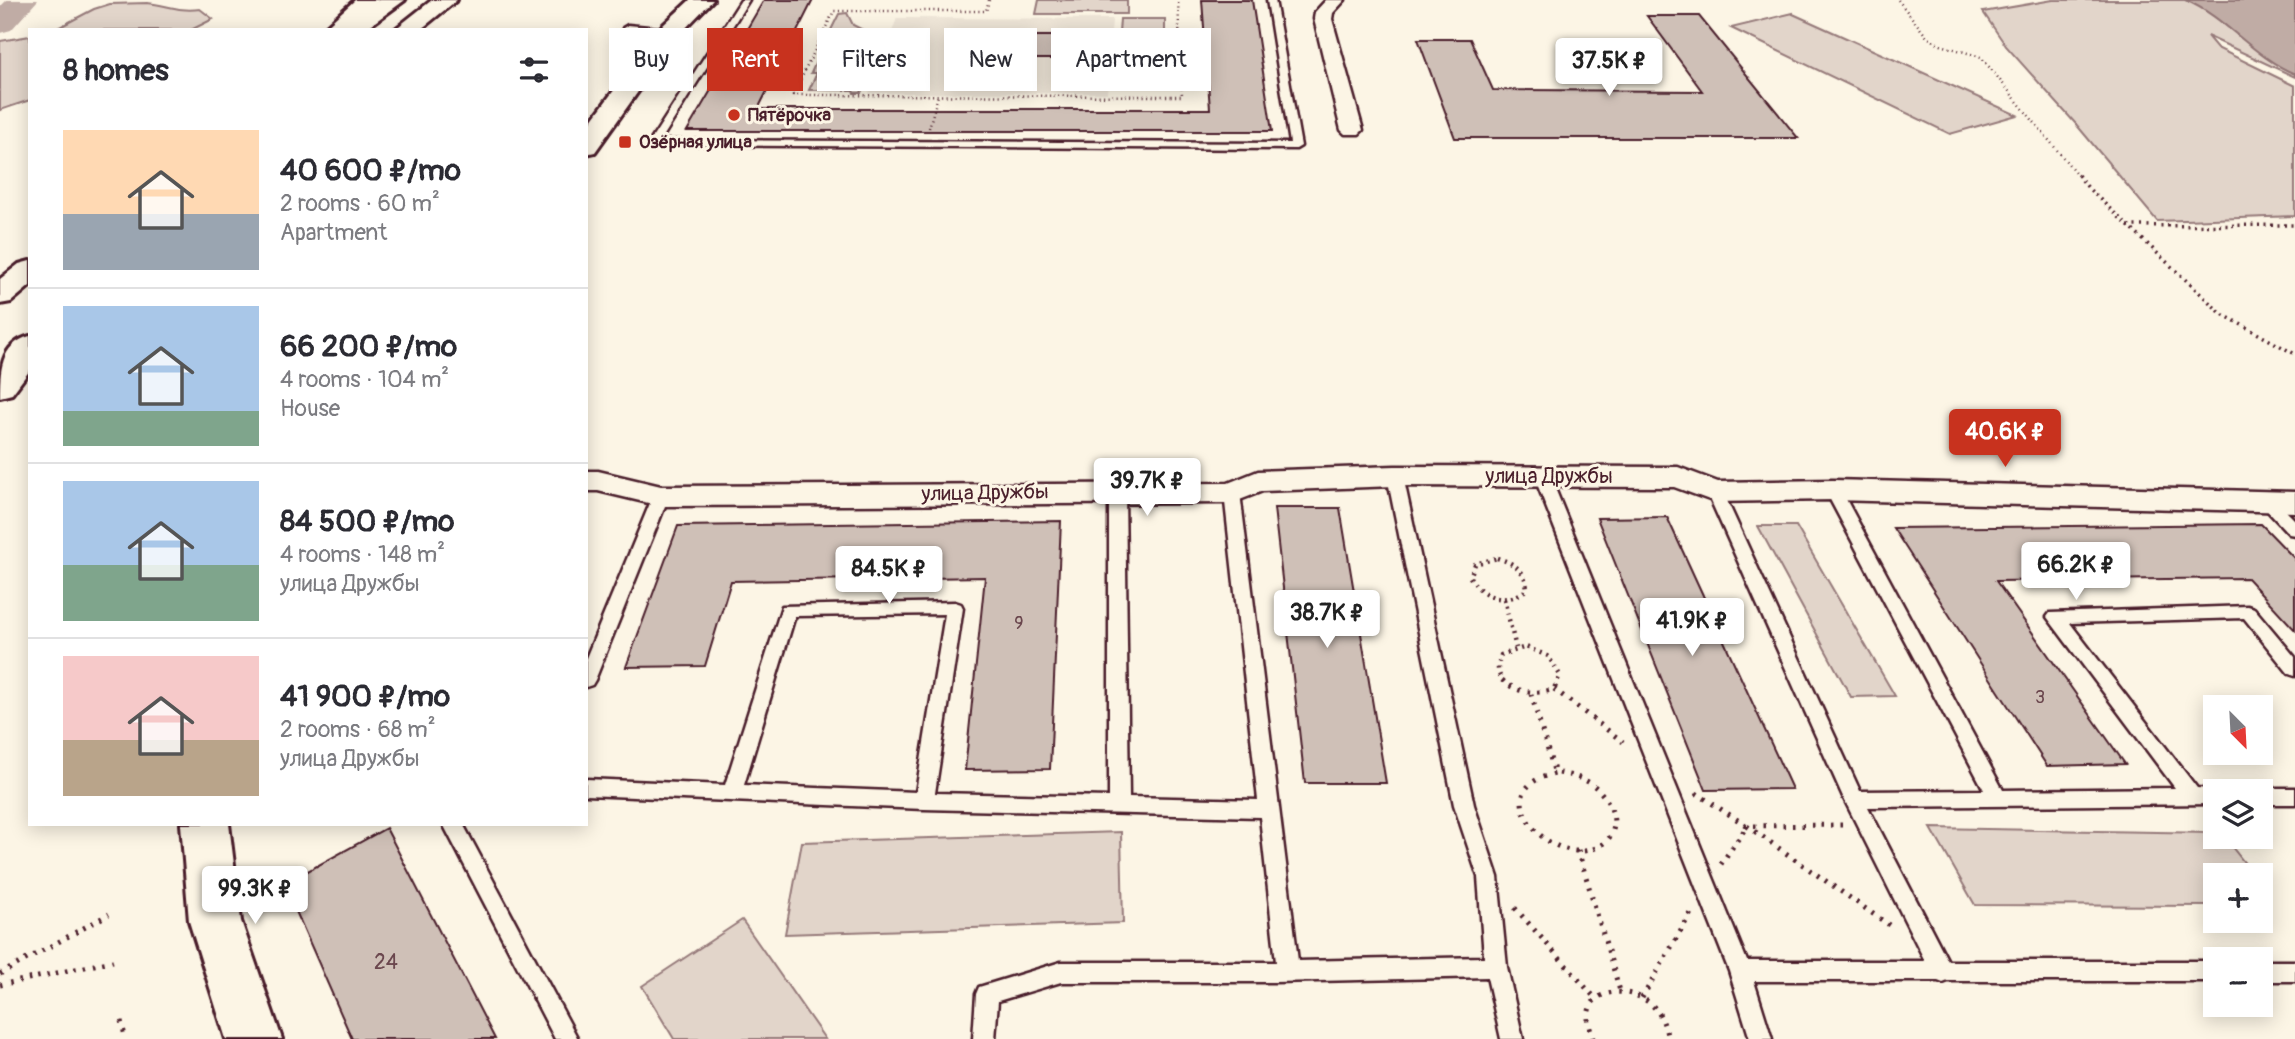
<!DOCTYPE html>
<html lang="en">
<head>
<meta charset="utf-8">
<style>
  body { margin:0; font-family:Pangolin,sans-serif; background:#f7f7f7; color:#2b2b33; height:100vh; display:flex; flex-direction:column; font-size:26px; white-space:nowrap }
  * { box-sizing:border-box; margin:0 }
  p { font-size:23px; color:#7c7c81 }
  .icon { flex:none; width:38px; height:38px; fill:none; stroke:currentColor; stroke-width:2; stroke-linecap:round; stroke-linejoin:round }
  .map { position:relative; flex:1; overflow:hidden }
  .panel { position:absolute; left:28px; top:28px; width:560px; height:798px; display:flex; flex-direction:column; background:#fff; border-radius:0px; box-shadow:0 4px 18px #0003 }
  .panel>* { flex:none }
  .banner { position:absolute; left:609px; top:28px; width:665px; height:63px; display:flex; gap:14px }
  .needle { width:46px; rotate:156deg }
  .buttons { position:absolute; left:2203px; top:695px; display:grid; gap:14px }
  .buttons a { display:grid; place-items:center; width:70px; height:70px; border-radius:0px; background:#fff; box-shadow:0 4px 18px #0003; font-size:35px }
  .price { position:absolute; translate:-50% -60px; padding:0 16px; border-radius:7px; background:#fff; color:#222; font-size:23px; line-height:46px; filter:drop-shadow(0 2px 4px #0008) }
  .price::after { content:''; position:absolute; left:50%; top:42px; width:21px; height:16px; margin-left:-10px; background:inherit; clip-path:polygon(0 0,100% 0,50% 100%) }
  .price.active { background:#c8321e; color:#fff }
  ul { padding:0; list-style:none }
  li { display:flex; align-items:center; gap:21px; height:175px; padding:0 35px }
  li+li { border-top:2px solid #e1e1e2 }
  li span { display:grid; place-items:center; flex:none; width:196px; height:140px; border-radius:0px; color:#555 }
  li>.icon { margin-inline-start:auto }
  span .icon { width:84px; height:84px; fill:#fffc; stroke-width:1 }
  li b { font-size:30px }
  h2 { display:flex; justify-content:space-between; align-items:center; height:84px; padding:0 35px; font-size:30px }
  .tag { padding:0 24px; border-radius:0px; background:#fff; box-shadow:0 4px 18px #0003; font-size:24px; line-height:63px }
  .tag.active { background:#c8321e; color:#fff }
  .map>svg:first-child { display:block }
  .built { fill:#eee5d7 }
  .green { fill:#e2d5ca; stroke:#967a7a; stroke-width:2 }
  .water { fill:#c0aca5; stroke:#917474; stroke-width:2 }
  .lines { fill:none; stroke-linecap:round; stroke-linejoin:round }
  .river { fill:#c0aca5; fill-rule:evenodd }
  .building { fill:#cfc0b7; stroke:#4a1f2b; stroke-width:2 }
  .service-casing { stroke:#4a1f2b; stroke-width:5 }
  .minor-casing { stroke:#4a1f2b; stroke-width:5 }
  .tertiary-casing { stroke:#4a1f2b; stroke-width:6 }
  .secondary-casing { stroke:#4a1f2b; stroke-width:6 }
  .primary-casing { stroke:#4a1f2b; stroke-width:6 }
  .path-far3 { stroke:#4a1f2b; stroke-width:2.5; stroke-dasharray:1 3.5; stroke-linecap:butt }
  .path-far2 { stroke:#4a1f2b; stroke-width:3.5; stroke-dasharray:2 4.5; stroke-linecap:butt }
  .path-far1 { stroke:#4a1f2b; stroke-width:4.5; stroke-dasharray:2 5; stroke-linecap:butt }
  .path { stroke:#4a1f2b; stroke-width:5; stroke-dasharray:2.5 7; stroke-linecap:butt }
  .service { fill:#fcf5e5; fill-rule:evenodd }
  .minor { fill:#fcf5e5; fill-rule:evenodd }
  .tertiary { fill:#fcf5e5; fill-rule:evenodd }
  .secondary { fill:#fcf5e5; fill-rule:evenodd }
  .primary { fill:#fcf5e5; fill-rule:evenodd }
  .poi-dot { fill:#c8321e; stroke:#fcf5e5; stroke-width:2.5 }
  .labels { text-anchor:middle; dominant-baseline:central; stroke-width:6; stroke-linejoin:round; paint-order:stroke }
  .far-poi-label { font-size:18px; font-weight:bold; fill:#4a1f2b; stroke:#fcf5e5; text-anchor:start }
  .number-label { font-size:18px; fill:#6b474e }
  .street-label { font-size:21px; fill:#4a1f2b; stroke:#fcf5e5 }
  .near-number-label { font-size:21px; fill:#6b474e }
</style>
</head>
<body>
<div class="map">
<svg width="2295" height="1039" viewBox="0 0 2295 1039">
  <rect width="100%" height="100%" fill="#fcf5e5"/>
  <filter id="ink" filterUnits="userSpaceOnUse"><feTurbulence type="fractalNoise" baseFrequency=".0143" numOctaves="2"/><feDisplacementMap in="SourceGraphic" scale="14" xChannelSelector="R" yChannelSelector="G"/><feConvolveMatrix kernelMatrix="1 2 1 2 8 2 1 2 1" color-interpolation-filters="sRGB"/></filter>
  <g filter="url(#ink)">
    <!-- built -->
    <path class="built" d="M897,18l215,1 -5,74h-238z"/>
    <!-- green -->
    <g class="green">
      <path d="M1039,0h88v14h-91z"/>
      <path d="M2053,0h242v77l-88,-41 10,12 78,38v130l-138,5 -82,-98 -69,-77 -23,-34z"/>
      <path d="M147,3c21,2 31,9 53,6l13,10 -22,11h-137l40,-21 16,-5z"/>
      <path d="M847,13l6,12 20,10 6,9 -18,49h-7l-1,-3h-44l8,-17h-6l5,-11c14,-1 33,-2 38,-17l-6,-6 -20,-3 11,-22z"/>
      <path d="M1793,13v1l224,101 -67,19 -219,-106z"/>
      <path d="M1120,19h45v28h-47z"/>
      <path d="M30,36v64l-30,10v-69z"/>
      <path d="M1118,50h47l1,30c-18,-1 -30,-12 -49,-13z"/>
      <path d="M1758,526h38l99,170 -44,1z"/>
      <path d="M1931,828l284,5 1,3 8,1 30,38h-38l-1,31 -240,-1z"/>
      <path d="M1121,832l2,91 -338,11 17,-92z"/>
      <path d="M742,920l83,119h-151l-32,-53z"/>
    </g>
    <!-- water -->
    <path class="water" d="M2185,0h110v74c-42,-17 -69,-57 -110,-74z"/>
    <g class="lines">
      <!-- river -->
      <path class="river" d="M7,0h31l-27,30 -11,3v-26z"/>
    </g>
    <!-- building -->
    <g class="building">
      <path d="M764,0h49l-55,109h452l-8,-109h50l20,131h-585z"/>
      <path d="M1647,16h52l99,122h-343l-37,-99h52l23,51 209,1z"/>
      <path d="M972,31h40l-1,5h76l-2,23h-78l-1,4h-43z"/>
      <path d="M1274,508h66l46,275h-81z"/>
      <path d="M1667,517l125,272 -86,1 -109,-272z"/>
      <path d="M1061,521l-11,248 -85,1 20,-193 -254,4 -26,85 -79,1 52,-141z"/>
      <path d="M2261,524l34,35v71l-48,-52 -251,3 129,183 -78,2 -154,-238z"/>
      <path d="M386,828l109,211h-143l-68,-155z"/>
    </g>
    <g class="lines">
      <!-- service casing -->
      <g class="service-casing">
        <g id="service">
          <path d="M741,0h8l-88,140 629,3 -23,-143h8l26,146 -5,3 -646,-4 -1,-2z"/>
          <path d="M628,25l41,4 5,3 -5,3 -44,-5 -2,-2z"/>
          <path d="M1395,471l8,5 71,329 24,72 9,90 16,72h-22l-14,-62 -212,5h-214l-63,19 -3,38h-22l3,-45 3,-7 82,-25h215l-16,-145 -336,-8 -338,-14v-16l139,6 57,-179 173,-4 6,2 2,4 -28,185 174,4v-305l8,-5 8,5 4,305 129,3 -34,-307 8,-5 8,5 58,468 186,-4 -6,-80 -24,-72 -67,-329zM945,614l-29,178 -172,-7 51,-169z"/>
          <path d="M1542,471l8,5 197,485h178l-81,-162 -137,-307 3,-4 5,-1 8,5 137,299 124,-1 -159,-300 3,-4 5,-1 8,5 162,300 172,-2 -125,-167 -3,-4 3,-4 198,-7 6,2 41,49v19l-6,-2 -45,-56 -174,5 127,165 26,2 -7,1v13l-348,3 80,154h268v20h-268l-5,2 -5,-2h-184l18,58h-22l-21,-68 -195,-495z"/>
          <path d="M661,491l8,5 -74,184 -3,5 -6,2v-29l67,-162z"/>
          <path d="M2267,496l5,1 23,23v15l-6,-1 -27,-29 -3,-4z"/>
          <path d="M2261,788h34v16h-34v-13h-7z"/>
          <path d="M443,824h20l115,215h-23z"/>
          <rect x="2261" y="961" width="34" height="20"/>
        </g>
      </g>
      <!-- minor casing -->
      <g class="minor-casing">
        <g id="minor">
          <path d="M1326,0h19l-12,13 -1,6 31,111 -4,4h-14l-4,-4 -27,-111 1,-7z"/>
          <path d="M1395,466l283,1 40,15 115,-2 462,12v20l-462,-12 -118,2 -41,-15 -279,-1 -132,5 -31,12 -571,3 -63,-15h-12v-20h12l63,15 567,-3 30,-12z"/>
        </g>
      </g>
      <!-- tertiary casing -->
      <g class="tertiary-casing">
        <g id="tertiary">
          <path d="M690,0h23l-36,37 -82,115 -9,2v-26l75,-101z"/>
          <path d="M181,824h48l12,97 41,118h-56l-37,-118z"/>
        </g>
      </g>
      <!-- secondary casing -->
      <g class="secondary-casing">
        <path id="secondary" d="M355,0h24l-32,30h-25z"/>
      </g>
      <!-- primary casing -->
      <g class="primary-casing">
        <g id="primary">
          <path d="M379,0h26l-41,30h-27z"/>
          <path d="M432,0h25l-37,30h-26z"/>
          <path d="M30,261v25l-19,16 -11,2v-25l19,-15z"/>
          <path d="M30,336v34l-18,24 -12,3c0,-25 0,-53 30,-61z"/>
        </g>
      </g>
      <!-- path-far3 -->
      <g class="path-far3">
        <path d="M989,0l-3,11h-152l-41,84 389,1 -4,-96"/>
        <path d="M1898,0l29,37 14,8 40,12 98,120"/>
        <path d="M929,128l9,-33"/>
      </g>
      <!-- path-far2 -->
      <g class="path-far2">
        <path d="M2078,175l11,14 133,125 73,40"/>
        <path d="M2128,226l167,-1"/>
      </g>
      <!-- path-far1 -->
      <g class="path-far1">
        <path d="M1497,558c18,6 28,11 30,31 -20,17 -44,10 -57,-12l5,-13z"/>
        <path d="M1504,599l12,49"/>
        <path d="M1504,682c-8,-10 -7,-16 -3,-27l25,-8 22,9 12,19 -3,7"/>
      </g>
      <!-- path -->
      <g class="path">
        <path d="M1502,680c15,13 34,15 52,9l4,-9"/>
        <path d="M1554,689l69,53"/>
        <path d="M1531,694l24,80"/>
        <path d="M1559,773c10,2 21,4 31,10 19,12 37,46 11,62 -42,27 -110,-42 -63,-66 6,-3 14,-4 21,-6z"/>
        <path d="M1696,793l51,33 -26,38"/>
        <path d="M1842,825l-95,1 142,99"/>
        <path d="M1578,850l42,141"/>
        <path d="M1515,908l81,91"/>
        <path d="M0,974l109,-60"/>
        <path d="M0,985l113,-24"/>
        <path d="M1642,998l49,-85"/>
        <path d="M121,1021l5,18"/>
        <path d="M1593,1039c-1,-6 -5,-15 -5,-21 1,-34 46,-30 64,-13 10,10 13,21 16,34"/>
      </g>
      <!-- service -->
      <use href="#service" class="service"/>
      <!-- minor -->
      <use href="#minor" class="minor"/>
      <!-- tertiary -->
      <use href="#tertiary" class="tertiary"/>
      <!-- secondary -->
      <use href="#secondary" class="secondary"/>
      <!-- primary -->
      <use href="#primary" class="primary"/>
    </g>
  </g>
  <!-- markers -->
  <g class="poi-dot">
    <circle cx="734" cy="115" r="7"/>
    <rect x="618" y="135" width="14" height="14" rx="3.5"/>
  </g>
  <g class="labels">
    <!-- far-poi labels -->
    <g class="far-poi-label">
      <text x="748" y="115">Пятёрочка</text>
      <text x="639" y="142">Озёрная улица</text>
    </g>
    <!-- number labels -->
    <g class="number-label">
      <text x="1019" y="623">9</text>
      <text x="2040" y="697">3</text>
    </g>
    <!-- street labels -->
    <g class="street-label">
      <text x="1549" y="476">улица Дружбы</text>
      <text transform="translate(985 493) rotate(-1)">улица Дружбы</text>
    </g>
    <!-- near-number labels -->
    <g class="near-number-label">
      <text x="386" y="962">24</text>
    </g>
  </g>
</svg>
<div class="buttons">
<a><svg class="needle" viewBox="-14 -14 28 28"><path d="M0-13l5 13h-10z" fill="#e53935"/><path d="M0 13l5-13h-10z" fill="#7c7c81"/></svg></a>
<a><svg class="icon" aria-label="layers" viewBox="0 0 24 24"><path d="M12 4l9 5-9 5-9-5zM3 14l9 5 9-5"/></svg></a>
<a>+</a>
<a>−</a>
</div>
<b class="price" style="left:1609px;top:98px">37.5K ₽</b>
<b class="price active" style="left:2005px;top:469px">40.6K ₽</b>
<b class="price" style="left:1147px;top:518px">39.7K ₽</b>
<b class="price" style="left:2076px;top:602px">66.2K ₽</b>
<b class="price" style="left:889px;top:606px">84.5K ₽</b>
<b class="price" style="left:1327px;top:650px">38.7K ₽</b>
<b class="price" style="left:1692px;top:658px">41.9K ₽</b>
<b class="price" style="left:255px;top:926px">99.3K ₽</b>
<div class="banner">
<a class="tag">Buy</a>
<a class="tag active">Rent</a>
<a class="tag">Filters</a>
<a class="tag">New</a>
<a class="tag">Apartment</a>
</div>
<section class="panel">
<h2>8 homes<svg class="icon" aria-label="filters" viewBox="0 0 24 24"><path d="M4 7h16M4 17h16"/><circle cx="9" cy="7" r="2"/><circle cx="15" cy="17" r="2"/></svg></h2>
<ul>
<li><span style="background:linear-gradient(#ffd9b3 60%,#9aa5b1 0)"><svg class="icon" aria-label="home" viewBox="0 0 24 24"><path d="M3 11l9-7 9 7M6 9v11h12V9"/></svg></span><div><b>40 600 ₽/mo</b><p>2 rooms · 60 m²</p><p>Apartment</p></div></li>
<li><span style="background:linear-gradient(#a9c7e8 75%,#7fa58c 0)"><svg class="icon" aria-label="home" viewBox="0 0 24 24"><path d="M3 11l9-7 9 7M6 9v11h12V9"/></svg></span><div><b>66 200 ₽/mo</b><p>4 rooms · 104 m²</p><p>House</p></div></li>
<li><span style="background:linear-gradient(#a9c7e8 60%,#7fa58c 0)"><svg class="icon" aria-label="home" viewBox="0 0 24 24"><path d="M3 11l9-7 9 7M6 9v11h12V9"/></svg></span><div><b>84 500 ₽/mo</b><p>4 rooms · 148 m²</p><p>улица Дружбы</p></div></li>
<li><span style="background:linear-gradient(#f6c9c9 60%,#b9a48a 0)"><svg class="icon" aria-label="home" viewBox="0 0 24 24"><path d="M3 11l9-7 9 7M6 9v11h12V9"/></svg></span><div><b>41 900 ₽/mo</b><p>2 rooms · 68 m²</p><p>улица Дружбы</p></div></li>
</ul>
</section>
</div>
</body>
</html>
